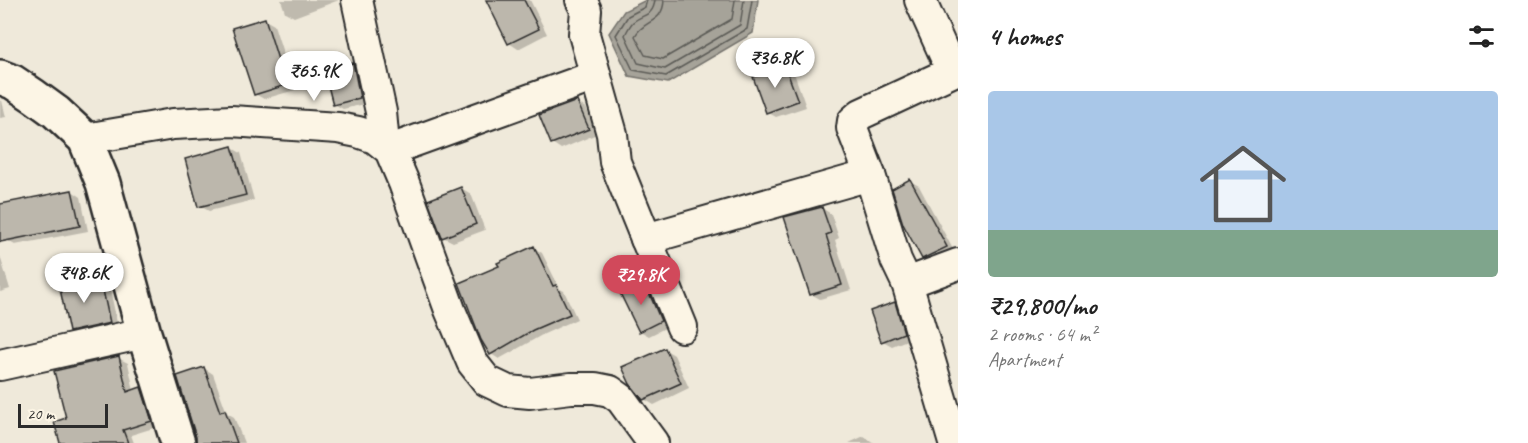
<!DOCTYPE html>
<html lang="en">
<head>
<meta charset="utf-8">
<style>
  body { margin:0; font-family:Caveat,sans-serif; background:#f6f6f6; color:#222; height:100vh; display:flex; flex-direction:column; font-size:22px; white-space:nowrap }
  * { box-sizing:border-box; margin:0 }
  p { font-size:20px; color:#767676 }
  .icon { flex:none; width:33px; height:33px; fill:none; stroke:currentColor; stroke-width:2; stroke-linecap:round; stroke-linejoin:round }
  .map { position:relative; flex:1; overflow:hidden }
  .details { display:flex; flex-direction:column; background:#fff; width:570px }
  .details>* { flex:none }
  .scale { position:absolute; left:18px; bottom:15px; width:90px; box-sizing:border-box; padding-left:6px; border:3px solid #2b2b2b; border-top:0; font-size:16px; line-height:21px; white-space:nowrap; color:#2b2b2b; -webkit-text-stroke:4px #fcf5e5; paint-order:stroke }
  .price { position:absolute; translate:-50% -51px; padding:0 14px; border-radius:21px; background:#fff; color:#222; font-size:20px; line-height:39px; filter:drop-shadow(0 2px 3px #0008) }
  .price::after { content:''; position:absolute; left:50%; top:36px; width:18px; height:14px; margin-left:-9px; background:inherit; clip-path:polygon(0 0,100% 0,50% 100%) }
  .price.active { background:#d1495b; color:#fff }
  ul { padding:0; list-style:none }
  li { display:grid; align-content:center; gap:12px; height:318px; padding:0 30px }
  li span { display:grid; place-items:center; height:186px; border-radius:6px; color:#555 }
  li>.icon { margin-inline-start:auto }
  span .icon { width:108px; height:108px; fill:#fffc; stroke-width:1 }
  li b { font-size:26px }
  h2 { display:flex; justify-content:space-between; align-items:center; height:72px; padding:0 30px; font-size:26px }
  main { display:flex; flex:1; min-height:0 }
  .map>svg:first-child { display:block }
  .water { fill:#a6a399; stroke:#75736d; stroke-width:1.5 }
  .shadow { fill:#0003 }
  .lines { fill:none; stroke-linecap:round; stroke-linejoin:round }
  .shore { stroke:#5c5b57; stroke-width:1.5 }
  .building { fill:#bcb7ac; stroke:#2b2b2b; stroke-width:1.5 }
  .street-casing { stroke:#2b2b2b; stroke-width:34 }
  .secondary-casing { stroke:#2b2b2b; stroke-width:38 }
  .street { stroke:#fcf5e5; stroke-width:30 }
  .secondary { stroke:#fcf5e5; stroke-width:33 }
</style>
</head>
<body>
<main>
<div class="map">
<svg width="958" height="443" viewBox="0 0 958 443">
  <rect width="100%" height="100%" fill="#efe9da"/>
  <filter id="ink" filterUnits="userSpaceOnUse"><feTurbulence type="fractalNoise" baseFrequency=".0167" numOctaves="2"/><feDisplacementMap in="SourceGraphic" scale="12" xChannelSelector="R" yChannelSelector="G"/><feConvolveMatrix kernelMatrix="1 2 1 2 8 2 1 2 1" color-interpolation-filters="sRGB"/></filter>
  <g filter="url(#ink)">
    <!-- water -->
    <path class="water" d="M646,0h112l-5,33 -85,50 -39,-7 -20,-43 15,-22z"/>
    <!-- shadow -->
    <g class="shadow">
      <path d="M281,0h58l-45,17 -9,-5z"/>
      <path d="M487,0h43l17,34 -29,15 -9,-6z"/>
      <path d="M265,20l9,5 21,65 -31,9 -9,-5z"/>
      <path d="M353,65l9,5 7,33 -26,6 -9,-5z"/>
      <path d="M784,68l10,5 12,34 -30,10 -9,-5z"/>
      <path d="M0,100l2,1 4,16 -6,1z"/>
      <path d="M577,103l9,5 11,26 -36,15 -9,-6z"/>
      <path d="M232,148l9,5 13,47 -45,11 -9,-5z"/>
      <path d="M910,181l9,5 36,67 -22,10 -10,-5z"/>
      <path d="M461,188l10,6 14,36 -32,12 -10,-5z"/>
      <path d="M72,191l9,6 7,34 -73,14 -9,-5 -6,-35z"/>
      <path d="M822,208l9,6 8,24 -4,2 16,50 -31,9 -9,-5z"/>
      <path d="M534,248l8,5 18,36 4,2 13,28 -35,16 -43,24 -8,-5 10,-87z"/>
      <path d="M0,256l10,33 -10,3z"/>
      <path d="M100,277l9,6 9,45 -39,9 -9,-6z"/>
      <path d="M644,282l9,6 16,38 -20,10 -9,-5z"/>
      <path d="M894,304l10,5 8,29 -20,8 -9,-5z"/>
      <path d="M664,349l10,6 15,33 -35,17 -10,-6z"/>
      <path d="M118,358l10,5 6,28 7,-2 9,5 10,32 -29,9 3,8h-72l6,-24z"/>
      <path d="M204,368l9,6 14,39 7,4 10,26h-46z"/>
      <path d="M864,436l10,7h-25z"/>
    </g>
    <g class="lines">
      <!-- shore -->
      <g class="shore">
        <path d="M647,0l-2,7 -17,9 -12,19 17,35 33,6 81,-47 5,-29"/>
        <path d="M655,0c-2,17 -11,13 -22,22 -3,3 -6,9 -8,13l13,28 27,6 75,-44 4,-25"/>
        <path d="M664,0c-1,24 -20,19 -29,36l10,19 18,4 69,-40 3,-19"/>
      </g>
    </g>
    <!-- building -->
    <g class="building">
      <path d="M486,0h38l15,29 -31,15z"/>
      <path d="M265,18l21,67 -32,10 -22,-67z"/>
      <path d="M353,63l7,35 -27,7 -9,-35z"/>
      <path d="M785,66l13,35 -32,12 -13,-36z"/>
      <path d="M577,101l12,28 -38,15 -12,-29z"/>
      <path d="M232,146l14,49 -48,12 -13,-48z"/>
      <path d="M910,179l37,68 -25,12 -19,-35 -11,-35z"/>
      <path d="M461,187l15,37 -34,14 -14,-38z"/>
      <path d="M72,190l8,36 -80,16v-38z"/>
      <path d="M822,207l9,26 -5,2 16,50 -32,10 -26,-78z"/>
      <path d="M534,246l19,40 3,-1 14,29 -37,16 -43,25 -9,-15 -22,-57 40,-17 -2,-3z"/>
      <path d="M100,276l10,47 -41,9 -10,-48z"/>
      <path d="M644,281l17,40 -22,11 -19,-39z"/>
      <path d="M895,302l9,31 -23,9 -11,-31z"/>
      <path d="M665,348l16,35 -38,17 -13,-16 -8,-17z"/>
      <path d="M119,356l8,36 14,-5 11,34 -29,9 5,13h-68l-6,-21 12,-4 -12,-47z"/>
      <path d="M204,367l16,45 5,-2 12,33h-41v-6l-19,-61z"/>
    </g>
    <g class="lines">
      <!-- street casing -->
      <g class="street-casing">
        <g id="street">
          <path d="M357,0l24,112 3,33"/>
          <path d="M581,0l5,10 -2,24 28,100 3,28 67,165"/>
          <path d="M920,0l32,71"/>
          <path d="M958,69l-97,45 -8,7 -1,7 18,47 26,85 11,23 51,-19"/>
          <path d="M85,139l88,-15 58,-3 107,7 20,4 17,6 15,12 14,33 46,127 22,52 15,19 21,10 22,2 41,-5h24l15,3 11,8 32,44"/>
          <path d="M390,150l205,-74"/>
          <path d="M646,239l224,-64"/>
          <path d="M907,283l47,160"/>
          <path d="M0,365l144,-32"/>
        </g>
      </g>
      <!-- secondary casing -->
      <g class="secondary-casing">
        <path id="secondary" d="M0,77l13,5 21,14 22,16 29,27 18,44 41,150 34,110"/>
      </g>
      <!-- street -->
      <use href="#street" class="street"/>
      <!-- secondary -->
      <use href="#secondary" class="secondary"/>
    </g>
  </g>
</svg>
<div class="scale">20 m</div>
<b class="price" style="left:775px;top:89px">₹36.8K</b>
<b class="price" style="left:314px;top:102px">₹65.9K</b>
<b class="price" style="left:84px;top:304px">₹48.6K</b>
<b class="price active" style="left:641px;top:306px">₹29.8K</b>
</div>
<section class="details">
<h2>4 homes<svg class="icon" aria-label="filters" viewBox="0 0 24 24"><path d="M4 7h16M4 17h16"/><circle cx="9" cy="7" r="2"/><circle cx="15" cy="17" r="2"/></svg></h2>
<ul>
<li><span style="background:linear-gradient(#a9c7e8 75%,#7fa58c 0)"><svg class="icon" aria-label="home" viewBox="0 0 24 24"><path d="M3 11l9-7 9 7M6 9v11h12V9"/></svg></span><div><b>₹29,800/mo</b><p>2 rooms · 64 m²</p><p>Apartment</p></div></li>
</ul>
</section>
</main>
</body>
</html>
